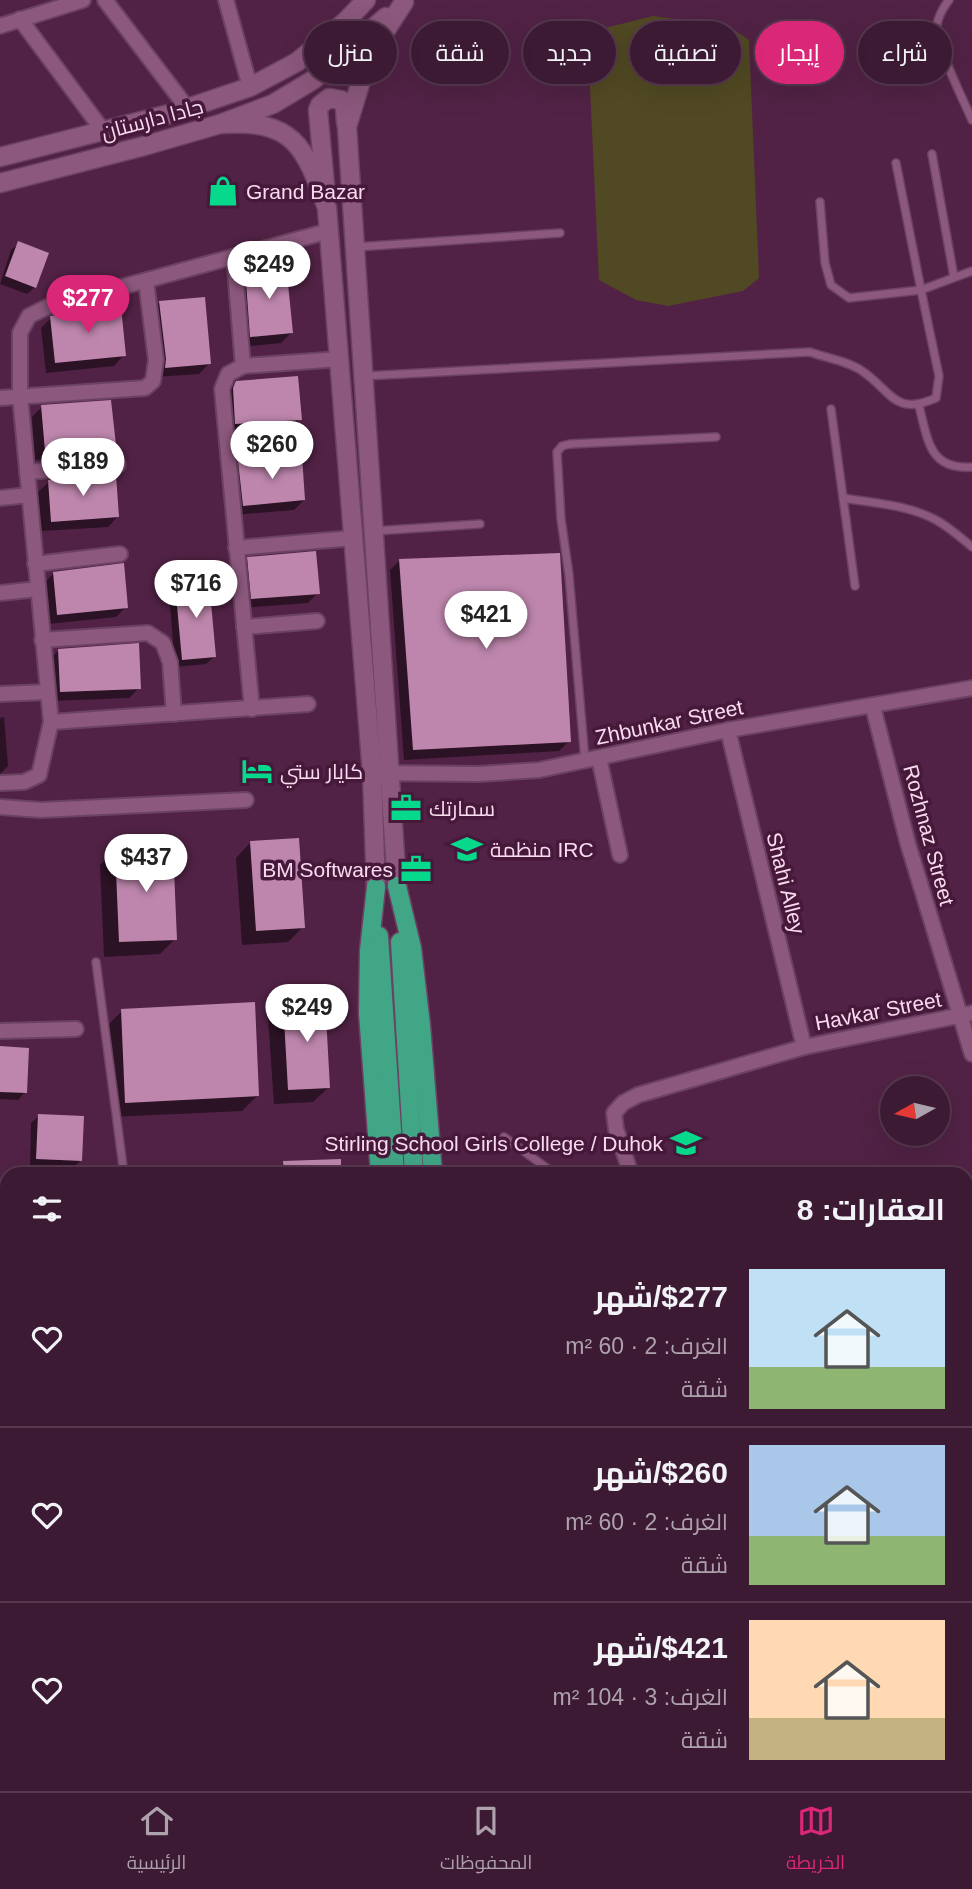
<!DOCTYPE html>
<html lang="ar">
<head>
<meta charset="utf-8">
<style>
  body { margin:0; font-family:Arial,Cairo,sans-serif; background:#482740; color:#f1f3f6; direction:rtl; height:100vh; display:flex; flex-direction:column; font-size:26px; white-space:nowrap }
  * { box-sizing:border-box; margin:0 }
  p { font-size:23px; color:#ada1ac }
  .icon { flex:none; width:38px; height:38px; fill:none; stroke:currentColor; stroke-width:2; stroke-linecap:round; stroke-linejoin:round }
  .map { position:relative; flex:1; overflow:hidden; direction:ltr }
  .sheet { position:absolute; left:0px; top:1167px; width:973px; height:625px; display:flex; flex-direction:column; background:#3d1a34; border-radius:21px 21px 0 0; box-shadow:0 7px 28px #0002,0 0 0 2px #56384f; direction:rtl }
  .sheet>* { flex:none }
  .guide { position:absolute; left:21px; top:21px; width:931px; height:63px; direction:rtl; display:flex; gap:14px }
  .needle { width:46px; rotate:262deg }
  .buttons { position:absolute; left:880px; top:1076px; display:grid; gap:14px }
  .buttons a { display:grid; place-items:center; width:70px; height:70px; border-radius:50%; background:#3d1a34; box-shadow:0 7px 28px #0002,0 0 0 2px #56384f; font-size:35px }
  .price { position:absolute; translate:-50% -60px; padding:0 16px; border-radius:24px; background:#fff; color:#222; font-size:23px; line-height:46px; filter:drop-shadow(0 2px 4px #0008) }
  .price::after { content:''; position:absolute; left:50%; top:42px; width:21px; height:16px; margin-left:-10px; background:inherit; clip-path:polygon(0 0,100% 0,50% 100%) }
  .price.current { background:#db2777; color:#fff }
  ul { padding:0; list-style:none }
  li { display:flex; align-items:center; gap:21px; height:175px; padding:0 28px }
  li+li { border-top:2px solid #56384f }
  li span { display:grid; place-items:center; flex:none; width:196px; height:140px; border-radius:0px; color:#555 }
  li>.icon { margin-inline-start:auto }
  span .icon { width:84px; height:84px; fill:#fffc; stroke-width:1 }
  li b { font-size:30px }
  h2 { display:flex; justify-content:space-between; align-items:center; height:84px; padding:0 28px; font-size:30px }
  .pill { padding:0 24px; border-radius:32px; background:#3d1a34; box-shadow:0 7px 28px #0002,0 0 0 2px #56384f; font-size:24px; line-height:63px }
  .pill.current { background:#db2777; color:#fff }
  .tab-bar { display:flex; justify-content:space-around; align-items:center; height:98px; border-top:2px solid #56384f; background:#3d1a34; font-size:19px; color:#ada1ac }
  .tab-bar a { display:grid; justify-items:center; gap:4px }
  .tab-bar .current { color:#db2777 }
  .map>svg:first-child { display:block }
  .green { fill:#514923 }
  .shadow { fill:#0007 }
  .building { fill:#be86ad }
  .lines { fill:none; stroke-linecap:round; stroke-linejoin:round }
  .lane-casing { stroke:#6c4262; stroke-width:10 }
  .street-casing { stroke:#6c4262; stroke-width:18 }
  .secondary-casing { stroke:#6c4262; stroke-width:21 }
  .primary-casing { stroke:#6c4262; stroke-width:21 }
  .lane { stroke:#8c587d; stroke-width:7 }
  .street { stroke:#8c587d; stroke-width:14 }
  .secondary { stroke:#8c587d; stroke-width:18 }
  .primary { stroke:#41a686; stroke-width:18 }
  .labels { text-anchor:middle; dominant-baseline:central; stroke-width:7; stroke-linejoin:round; paint-order:stroke }
  .street-label { font-size:21px; fill:#f9dbef; stroke:#46183a }
  .poi-label { font-size:21px; fill:#f9dbef; stroke:#46183a; text-anchor:start }
</style>
</head>
<body>
<div class="map">
<svg width="972" height="1791" viewBox="0 0 972 1791">
  <rect width="100%" height="100%" fill="#512245"/>
  <!-- green -->
  <g class="green">
    <path d="M653,16l75,10 21,14 10,238 -16,13 -75,15 -32,-6 -37,-20 -11,-236 13,-15z"/>
    <path d="M0,1533l7,4v82l-7,-1z"/>
  </g>
  <!-- shadow -->
  <g class="shadow">
    <path d="M19,243l16,44 -8,7 -27,-10 11,-34z"/>
    <path d="M245,270l46,63 -10,10 -40,4 -6,-67z"/>
    <path d="M159,303l50,61 -10,10 -44,3 -6,-64z"/>
    <path d="M51,318l73,37 -10,11 -68,7 -5,-45z"/>
    <path d="M236,383l64,36 -10,10 -64,5v-41z"/>
    <path d="M42,407l72,37 -10,10 -69,6 -3,-43z"/>
    <path d="M239,463l65,37 -10,10 -61,5 -4,-42z"/>
    <path d="M49,482l69,34 -10,11 -67,4 -3,-39z"/>
    <path d="M248,558l70,35 -10,10 -66,5 -4,-40z"/>
    <path d="M400,560l169,181 -10,10 -155,9 -14,-190z"/>
    <path d="M54,573l72,34 -10,10 -68,7 -4,-41z"/>
    <path d="M176,585l38,72 -8,7 -31,3 -6,-74z"/>
    <path d="M59,650l80,38 -10,10 -78,3 -2,-41z"/>
    <path d="M4,717l4,49 -8,8v-56z"/>
    <path d="M251,842l52,85 -15,15 -46,3 -6,-87z"/>
    <path d="M115,850l60,89 -15,15 -56,3 -4,-92z"/>
    <path d="M283,1003l46,84 -16,15 -39,2 -6,-86z"/>
    <path d="M122,1011l135,85 -15,15 -131,6 -4,-91z"/>
    <path d="M0,1048l25,44 -7,8 -18,-1z"/>
    <path d="M39,1116l42,44 -8,8 -43,-2 1,-43z"/>
    <path d="M339,1161l1,13h-67l11,-11z"/>
    <path d="M193,1168l1,6h-60l4,-4z"/>
    <path d="M966,1235l6,16v53l-6,2z"/>
  </g>
  <!-- building -->
  <g class="building">
    <path d="M18,241l31,12 -13,35 -31,-12z"/>
    <path d="M286,264l7,69 -43,4 -5,-69z"/>
    <path d="M205,297l6,67 -46,4 1,-9 -7,-58z"/>
    <path d="M121,307l5,49 -71,7 -5,-47z"/>
    <path d="M298,376l4,44 -67,4 -2,-36 3,-7z"/>
    <path d="M111,400l5,45 -71,6 -4,-46z"/>
    <path d="M302,456l3,44 -62,6 -5,-45z"/>
    <path d="M116,475l3,42 -68,5 -3,-42z"/>
    <path d="M316,551l4,43 -69,5 -4,-42z"/>
    <path d="M560,553l11,189 -158,8 -14,-191z"/>
    <path d="M124,563l4,45 -71,7 -4,-43z"/>
    <path d="M209,581l7,76 -34,3 -7,-76z"/>
    <path d="M139,643l2,46 -81,3 -2,-43z"/>
    <path d="M299,838l6,90 -49,3 -6,-90z"/>
    <path d="M173,846l4,94 -58,2 -4,-94z"/>
    <path d="M325,998l5,90 -42,2 -5,-89z"/>
    <path d="M255,1002l4,94 -134,7 -4,-94z"/>
    <path d="M0,1046l29,2 -2,45 -27,-1z"/>
    <path d="M38,1114l46,2 -2,45 -46,-2z"/>
    <path d="M341,1159v15h-57l-1,-13z"/>
  </g>
  <g class="lines">
    <!-- lane casing -->
    <g class="lane-casing">
      <g id="lane">
        <path d="M949,0c-5,6 -11,17 -12,25 -3,17 27,76 35,95"/>
        <path d="M932,154l22,123"/>
        <path d="M820,202l5,61 6,22 18,13 72,-8 -25,-127"/>
        <path d="M356,247l204,-14"/>
        <path d="M364,376l446,-24c16,6 38,9 52,19 29,19 32,46 74,27l3,-22 -18,-86 51,-19"/>
        <path d="M919,406c9,34 10,64 53,61"/>
        <path d="M831,409l24,177"/>
        <path d="M843,498c31,5 65,7 93,22 13,7 24,17 36,27"/>
        <path d="M374,531l106,-7"/>
        <path d="M585,760l-16,-185 -8,-56 -4,-67 5,-6 8,-2 146,-7"/>
        <path d="M96,962l28,212"/>
        <path d="M504,1137l51,37"/>
      </g>
    </g>
    <!-- street casing -->
    <g class="street-casing">
      <g id="street">
        <path d="M105,0l83,109"/>
        <path d="M226,0l24,87"/>
        <path d="M20,19l84,113"/>
        <path d="M0,26l83,-26"/>
        <path d="M234,257l9,109"/>
        <path d="M0,398l145,-10 8,-7 3,-21 -10,-79"/>
        <path d="M27,472l91,-7"/>
        <path d="M0,498l29,-3"/>
        <path d="M236,548l117,-10"/>
        <path d="M35,564l85,-10"/>
        <path d="M0,593l38,-4"/>
        <path d="M244,627l73,-6"/>
        <path d="M42,640l106,-7 15,10 7,19 4,52"/>
        <path d="M0,694l47,-2"/>
        <path d="M308,704l-257,18 -31,-326v-63l9,-17 18,-9 282,-76"/>
        <path d="M873,707l35,137 64,210"/>
        <path d="M252,709l-30,-320 6,-15 15,-8 97,-7"/>
        <path d="M728,730l76,317"/>
        <path d="M599,758l21,97"/>
        <path d="M379,773l100,1 60,-4 189,-40 244,-42"/>
        <path d="M0,783l24,-1 15,-7 12,-53"/>
        <path d="M0,807l41,3 205,-10"/>
        <path d="M0,1031l76,-2"/>
        <path d="M631,1174l-15,-45 -2,-16 9,-10 15,-8 166,-48 168,-34"/>
        <path d="M0,1524l7,3"/>
        <path d="M966,1529l6,1"/>
        <path d="M0,1628l7,2"/>
        <path d="M0,1773l4,18"/>
        <path d="M274,1785v6"/>
        <path d="M386,1785v6"/>
        <path d="M495,1785l1,6"/>
        <path d="M613,1785v6"/>
        <path d="M79,1791l87,-6"/>
      </g>
    </g>
    <!-- secondary casing -->
    <g class="secondary-casing">
      <g id="secondary">
        <path d="M220,124c74,-5 84,21 107,84l45,565 4,114"/>
        <path d="M0,157l173,-44 77,-26 47,-25 49,-41 20,-21"/>
        <path d="M0,183l144,-37 76,-22 53,-20 40,-24 73,-63"/>
        <path d="M325,186l-7,-76 2,-5 9,-7 12,2 4,7 1,16"/>
        <path d="M397,886l-50,-759 21,-69 36,-56"/>
        <path d="M966,1684l6,-1"/>
      </g>
    </g>
    <!-- primary casing -->
    <g class="primary-casing">
      <g id="primary">
        <path d="M397,886l15,62 9,77 12,149"/>
        <path d="M376,887l-7,64 -1,62 12,161"/>
        <path d="M379,936l16,238"/>
        <path d="M400,942l14,232"/>
        <path d="M966,1190l6,-1"/>
        <path d="M966,1213l6,-2"/>
        <path d="M0,1319h7"/>
        <path d="M0,1349h7"/>
        <path d="M755,1785l3,6"/>
        <path d="M782,1785l4,6"/>
      </g>
    </g>
    <!-- lane -->
    <use href="#lane" class="lane"/>
    <!-- street -->
    <use href="#street" class="street"/>
    <!-- secondary -->
    <use href="#secondary" class="secondary"/>
    <!-- primary -->
    <use href="#primary" class="primary"/>
  </g>
  <!-- icons -->
  <defs>
    <g id="shop-bare" transform="scale(2.415)"><path d="M-5-2.5h2.3a2.7 3.5 0 0 1 5.4 0H5L5.5 6h-11ZM-1.5-2.5h3a1.5 2.3 0 0 0-3 0Z" fill="#06d98b" stroke="#46183a" stroke-width="2.5" paint-order="stroke"/></g>
    <g id="hotel-bare" transform="scale(2.415)"><path d="M-6-4.5h1.5V1H6V5H4.5V3h-9V5H-6ZM-4 0a1.8 1.8 0 1 1 3.6 0ZM.5 0V-2.5h3Q6-2.5 6 0Z" fill="#06d98b" stroke="#46183a" stroke-width="2.5" paint-order="stroke"/></g>
    <g id="office-bare" transform="scale(2.415)"><path d="M-6-3h4V-5.5h4V-3h4V5H-6ZM-1-4.5V-3h2v-1.5ZM-6 0V1H6V0Z" fill="#06d98b" stroke="#46183a" stroke-width="2.5" paint-order="stroke"/></g>
    <g id="school-bare" transform="scale(2.415)"><path d="M0-5L7-2L0 1L-7-2ZM-4 1L0 2.5L4 1V4Q0 6-4 4Z" fill="#06d98b" stroke="#46183a" stroke-width="2.5" paint-order="stroke"/></g>
  </defs>
  <g fill-rule="evenodd">
    <use href="#shop-bare" x="223" y="191"/>
    <use href="#hotel-bare" x="257" y="771"/>
    <use href="#office-bare" x="406" y="808"/>
    <use href="#school-bare" x="467" y="849"/>
    <use href="#office-bare" x="416" y="869"/>
    <use href="#school-bare" x="686" y="1143"/>
  </g>
  <g class="labels">
    <!-- street labels -->
    <g class="street-label">
      <text transform="translate(152 119) rotate(-15)">جادا دارستان</text>
      <text transform="translate(669 722) rotate(-12)">Zhbunkar Street</text>
      <text transform="translate(929 835) rotate(75)">Rozhnaz Street</text>
      <text transform="translate(786 883) rotate(76)">Shahi Alley</text>
      <text transform="translate(878 1011) rotate(-11)">Havkar Street</text>
    </g>
    <!-- poi labels -->
    <g class="poi-label">
      <text x="246" y="191">Grand Bazar</text>
      <text x="280" y="771">كايار ستي</text>
      <text x="429" y="808">سمارتك</text>
      <text x="490" y="849">منظمة IRC</text>
      <text x="393" y="869" text-anchor="end">BM Softwares</text>
      <text x="663" y="1143" text-anchor="end">Stirling School Girls College / Duhok</text>
    </g>
  </g>
</svg>
<div class="buttons">
<a><svg class="needle" viewBox="-14 -14 28 28"><path d="M0-13l5 13h-10z" fill="#e53935"/><path d="M0 13l5-13h-10z" fill="#ada1ac"/></svg></a>
</div>
<b class="price" style="left:269px;top:301px">$249</b>
<b class="price current" style="left:88px;top:335px">$277</b>
<b class="price" style="left:272px;top:481px">$260</b>
<b class="price" style="left:83px;top:498px">$189</b>
<b class="price" style="left:196px;top:620px">$716</b>
<b class="price" style="left:486px;top:651px">$421</b>
<b class="price" style="left:146px;top:894px">$437</b>
<b class="price" style="left:307px;top:1044px">$249</b>
<div class="guide">
<a class="pill">شراء</a>
<a class="pill current">إيجار</a>
<a class="pill">تصفية</a>
<a class="pill">جديد</a>
<a class="pill">شقة</a>
<a class="pill">منزل</a>
</div>
<section class="sheet">
<h2>العقارات: 8<svg class="icon" aria-label="filters" viewBox="0 0 24 24"><path d="M4 7h16M4 17h16"/><circle cx="9" cy="7" r="2"/><circle cx="15" cy="17" r="2"/></svg></h2>
<ul>
<li><span style="background:linear-gradient(#bfe0f5 70%,#8fb573 0)"><svg class="icon" aria-label="home" viewBox="0 0 24 24"><path d="M3 11l9-7 9 7M6 9v11h12V9"/></svg></span><div><b>$277/شهر</b><p>الغرف: 2 · 60 m²</p><p>شقة</p></div><svg class="icon" aria-label="heart" viewBox="0 0 24 24"><path d="M12 20l-8-8c-3-5 5-10 8-4 3-6 11-1 8 4z"/></svg></li>
<li><span style="background:linear-gradient(#a9c7e8 65%,#8fb573 0)"><svg class="icon" aria-label="home" viewBox="0 0 24 24"><path d="M3 11l9-7 9 7M6 9v11h12V9"/></svg></span><div><b>$260/شهر</b><p>الغرف: 2 · 60 m²</p><p>شقة</p></div><svg class="icon" aria-label="heart" viewBox="0 0 24 24"><path d="M12 20l-8-8c-3-5 5-10 8-4 3-6 11-1 8 4z"/></svg></li>
<li><span style="background:linear-gradient(#ffd9b3 70%,#c2b280 0)"><svg class="icon" aria-label="home" viewBox="0 0 24 24"><path d="M3 11l9-7 9 7M6 9v11h12V9"/></svg></span><div><b>$421/شهر</b><p>الغرف: 3 · 104 m²</p><p>شقة</p></div><svg class="icon" aria-label="heart" viewBox="0 0 24 24"><path d="M12 20l-8-8c-3-5 5-10 8-4 3-6 11-1 8 4z"/></svg></li>
</ul>
</section>
</div>
<nav class="tab-bar">
<a class="current"><svg class="icon" aria-label="map" viewBox="0 0 24 24"><path d="M3 6l6-2 6 2 6-2v14l-6 2-6-2-6 2zM9 4v14M15 6v14"/></svg>الخريطة</a>
<a><svg class="icon" aria-label="saved" viewBox="0 0 24 24"><path d="M7 4h10v16l-5-4-5 4z"/></svg>المحفوظات</a>
<a><svg class="icon" aria-label="home" viewBox="0 0 24 24"><path d="M3 11l9-7 9 7M6 9v11h12V9"/></svg>الرئيسية</a>
</nav>
</body>
</html>
